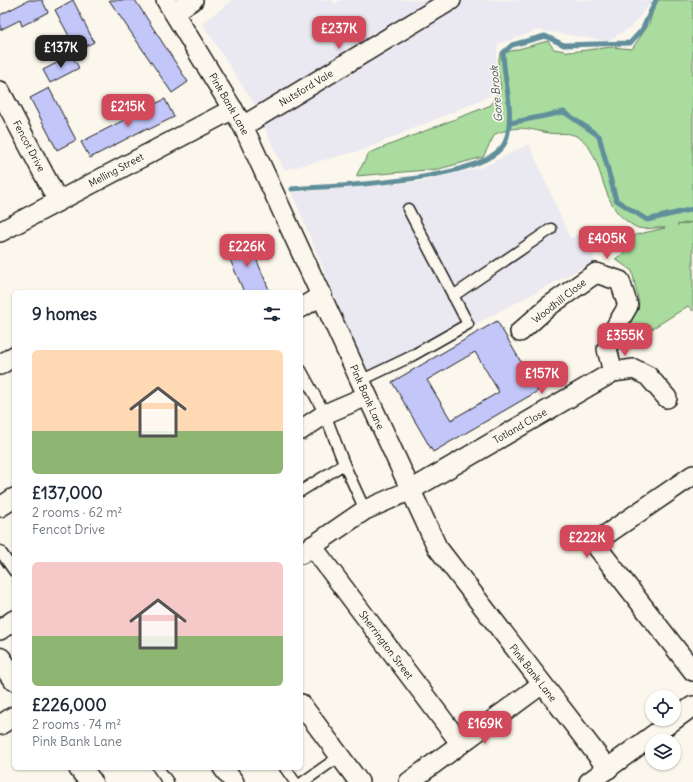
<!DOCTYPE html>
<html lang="en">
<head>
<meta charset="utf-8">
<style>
  body { margin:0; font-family:Delius,sans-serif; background:#f2f2f3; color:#1f2937; height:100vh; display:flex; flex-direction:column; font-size:15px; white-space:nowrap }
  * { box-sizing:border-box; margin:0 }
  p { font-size:13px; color:#747a83 }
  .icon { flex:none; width:22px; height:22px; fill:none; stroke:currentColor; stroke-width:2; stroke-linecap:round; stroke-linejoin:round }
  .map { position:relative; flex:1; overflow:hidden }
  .side { position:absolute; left:12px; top:290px; width:291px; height:480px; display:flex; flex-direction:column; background:#fff; border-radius:6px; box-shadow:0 1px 3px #0004 }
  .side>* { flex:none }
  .buttons { position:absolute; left:645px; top:690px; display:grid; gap:8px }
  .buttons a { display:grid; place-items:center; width:36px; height:36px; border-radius:50%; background:#fff; box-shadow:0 1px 3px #0004; font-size:20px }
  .price { position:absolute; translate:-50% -34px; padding:0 9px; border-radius:8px; background:#d1495b; color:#fff; font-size:13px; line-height:26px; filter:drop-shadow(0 1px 2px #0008) }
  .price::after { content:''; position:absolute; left:50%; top:24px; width:12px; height:9px; margin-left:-6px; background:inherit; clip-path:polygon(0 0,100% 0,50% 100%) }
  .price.active { background:#222; color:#fff }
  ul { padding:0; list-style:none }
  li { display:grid; align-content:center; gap:8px; height:212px; padding:0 20px }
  li span { display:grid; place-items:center; height:124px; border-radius:6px; color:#555 }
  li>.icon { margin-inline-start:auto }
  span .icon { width:72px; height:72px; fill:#fffc; stroke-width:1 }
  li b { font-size:17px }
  h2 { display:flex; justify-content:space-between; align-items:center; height:48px; padding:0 20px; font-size:17px }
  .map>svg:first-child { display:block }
  .built { fill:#eae8f0 }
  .green { fill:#a9dc9e; stroke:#627c5d }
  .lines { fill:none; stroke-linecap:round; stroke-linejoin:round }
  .stream { stroke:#618f9b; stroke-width:5 }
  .building { fill:#c2c6f8; stroke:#1c1c1c; fill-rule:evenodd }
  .lane-casing { stroke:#1c1c1c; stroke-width:13 }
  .street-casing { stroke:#1c1c1c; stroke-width:22 }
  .secondary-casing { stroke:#1c1c1c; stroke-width:25 }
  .lane { stroke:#fbf7ec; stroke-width:10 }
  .street { stroke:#fbf7ec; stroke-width:19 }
  .secondary { stroke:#fbf7ec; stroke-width:22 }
  .labels { text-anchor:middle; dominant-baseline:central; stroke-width:3.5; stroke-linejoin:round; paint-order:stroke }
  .street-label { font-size:10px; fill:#1c1c1c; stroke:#fbf7ec }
  .water-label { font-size:11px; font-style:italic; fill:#3e555b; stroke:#fbf7ec }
</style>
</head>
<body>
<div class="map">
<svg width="693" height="782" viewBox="0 0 693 782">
  <rect width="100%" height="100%" fill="#fbf7ec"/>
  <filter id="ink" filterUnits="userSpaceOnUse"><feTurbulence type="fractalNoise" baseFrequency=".025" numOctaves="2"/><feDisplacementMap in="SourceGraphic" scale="8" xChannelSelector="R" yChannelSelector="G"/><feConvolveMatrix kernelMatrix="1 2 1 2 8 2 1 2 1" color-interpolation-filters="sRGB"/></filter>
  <g filter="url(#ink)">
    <!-- built -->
    <g class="built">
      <path d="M233,0h99l3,4 5,-4h313l-22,27 -23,14 -70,-11 -40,14 -6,51 -129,55 -79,20 -31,-68 -51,-79z"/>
      <path d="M529,144l41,94 16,-5 9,28 -226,119 -77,-187 127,-11 64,-15z"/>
    </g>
    <!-- green -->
    <path class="green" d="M656,0h37v222l-16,3 16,-3v89l-5,-5 -68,43 19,-46 -7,-32 -17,-12 16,-11 4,-13 30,-7c-8,-1 -19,2 -27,0 -3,-1 -7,-4 -10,-6 -30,-19 -24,-71 -50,-85 -10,-6 -19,-2 -30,-4 -24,-5 -28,-8 -53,1l-12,23 -44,12 -83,7 13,-23 122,-48 10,-18 -4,-19 3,-14 48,-13 6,8 16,3 42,-5 20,2 17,-25z"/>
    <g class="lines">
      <!-- stream -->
      <g class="stream">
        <path d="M510,123l54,-11 35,24 17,64 31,20 46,-11"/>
        <path d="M292,189c39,-3 200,-7 214,-49 9,-28 -2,-58 -3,-87l9,-8 33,-9 19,9 66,-2 12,-13 14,-30"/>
      </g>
    </g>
    <!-- building -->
    <g class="building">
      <path d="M29,0h13l6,12 -26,14 -2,-6 -20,10v-15z"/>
      <path d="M73,0l21,42 -17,9 -22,-41z"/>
      <path d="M109,0h26l53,82 -16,11z"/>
      <path d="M72,55l7,13 -29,15 -7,-13z"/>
      <path d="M49,88l27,52 -19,10 -27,-52z"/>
      <path d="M165,99l9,18 -26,13 -1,-2 -57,30 -9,-16z"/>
      <path d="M248,239l22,53h-26l-19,-44z"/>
      <path d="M497,321l41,70 -105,61 -41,-70zM475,352l24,40 -48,28 -24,-40z"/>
    </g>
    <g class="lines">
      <!-- lane casing -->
      <g class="lane-casing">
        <g id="lane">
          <path d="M453,296l98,-67"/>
          <path d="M301,370l24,44 19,50 -43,27"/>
          <path d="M360,381l48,-23 60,-34 -60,-115"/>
          <path d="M344,464l21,46"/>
          <path d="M0,551l14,20"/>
          <path d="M158,768l10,14"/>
          <path d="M285,768l10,14"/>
          <path d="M303,782l37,-26"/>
        </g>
      </g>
      <!-- street casing -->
      <g class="street-casing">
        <g id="street">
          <path d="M166,0l77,126 194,421 171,222"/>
          <path d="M174,12l19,-12"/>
          <path d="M0,91l58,110"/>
          <path d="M243,126l208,-126"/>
          <path d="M0,232l233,-123"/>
          <path d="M301,308l21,-13"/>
          <path d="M520,332l29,-26 47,-33 24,8 8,25 -13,22 -8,21 6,23"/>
          <path d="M0,365l14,-9"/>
          <path d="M301,430l24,-16 42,-18"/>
          <path d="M693,475l-99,68 99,128"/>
          <path d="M0,507l14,-9"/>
          <path d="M312,546l149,198"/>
          <path d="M301,554l64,-44 46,-20 202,-118 21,-3 14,7 19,22"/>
          <path d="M0,630l14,-10"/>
          <path d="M301,704l58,78"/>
          <path d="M0,725l14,-9"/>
          <path d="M223,768l11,14"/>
          <path d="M409,782l133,-98"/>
          <path d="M589,782l104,-76"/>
        </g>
      </g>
      <!-- secondary casing -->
      <g class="secondary-casing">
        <g id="secondary">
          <path d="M0,659l14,20"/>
          <path d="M80,768l11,14"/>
        </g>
      </g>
      <!-- lane -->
      <use href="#lane" class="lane"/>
      <!-- street -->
      <use href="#street" class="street"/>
      <!-- secondary -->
      <use href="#secondary" class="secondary"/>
    </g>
  </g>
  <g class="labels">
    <!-- street labels -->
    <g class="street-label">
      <text transform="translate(306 88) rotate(-31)">Nutsford Vale</text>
      <text transform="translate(229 104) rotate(60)">Pink Bank Lane</text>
      <text transform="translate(29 146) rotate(62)">Fencot Drive</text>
      <text transform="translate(116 170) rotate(-28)">Melling Street</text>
      <text transform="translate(559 301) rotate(-38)">Woodhill Close</text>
      <text transform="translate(367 397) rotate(66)">Pink Bank Lane</text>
      <text transform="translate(520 426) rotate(-30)">Totland Close</text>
      <text transform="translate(386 645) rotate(53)">Sherrington Street</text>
      <text transform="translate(533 673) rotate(52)">Pink Bank Lane</text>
    </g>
    <!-- water labels -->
    <g class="water-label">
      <text transform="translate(496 94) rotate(-95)">Gore Brook</text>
    </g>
  </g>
</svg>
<div class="buttons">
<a><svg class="icon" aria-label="locate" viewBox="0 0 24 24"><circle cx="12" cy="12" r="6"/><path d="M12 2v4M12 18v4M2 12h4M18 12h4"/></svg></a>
<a><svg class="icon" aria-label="layers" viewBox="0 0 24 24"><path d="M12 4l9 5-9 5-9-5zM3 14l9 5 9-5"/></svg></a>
</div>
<b class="price" style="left:339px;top:50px">£237K</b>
<b class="price active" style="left:61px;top:69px">£137K</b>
<b class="price" style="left:128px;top:128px">£215K</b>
<b class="price" style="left:607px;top:260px">£405K</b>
<b class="price" style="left:247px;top:268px">£226K</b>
<b class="price" style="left:625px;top:357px">£355K</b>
<b class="price" style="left:542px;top:395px">£157K</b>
<b class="price" style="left:587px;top:559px">£222K</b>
<b class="price" style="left:485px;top:745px">£169K</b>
<section class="side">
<h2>9 homes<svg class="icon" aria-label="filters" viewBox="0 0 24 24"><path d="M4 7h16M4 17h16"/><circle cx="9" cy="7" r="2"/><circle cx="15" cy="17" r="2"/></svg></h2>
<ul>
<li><span style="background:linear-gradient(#ffd9b3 65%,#8fb573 0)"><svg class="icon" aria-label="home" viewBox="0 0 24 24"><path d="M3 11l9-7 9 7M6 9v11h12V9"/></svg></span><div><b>£137,000</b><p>2 rooms · 62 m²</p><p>Fencot Drive</p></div></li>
<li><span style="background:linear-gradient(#f6c9c9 60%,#8fb573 0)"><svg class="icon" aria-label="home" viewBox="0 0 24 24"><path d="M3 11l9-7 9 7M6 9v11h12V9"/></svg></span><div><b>£226,000</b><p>2 rooms · 74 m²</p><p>Pink Bank Lane</p></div></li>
</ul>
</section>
</div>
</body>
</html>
